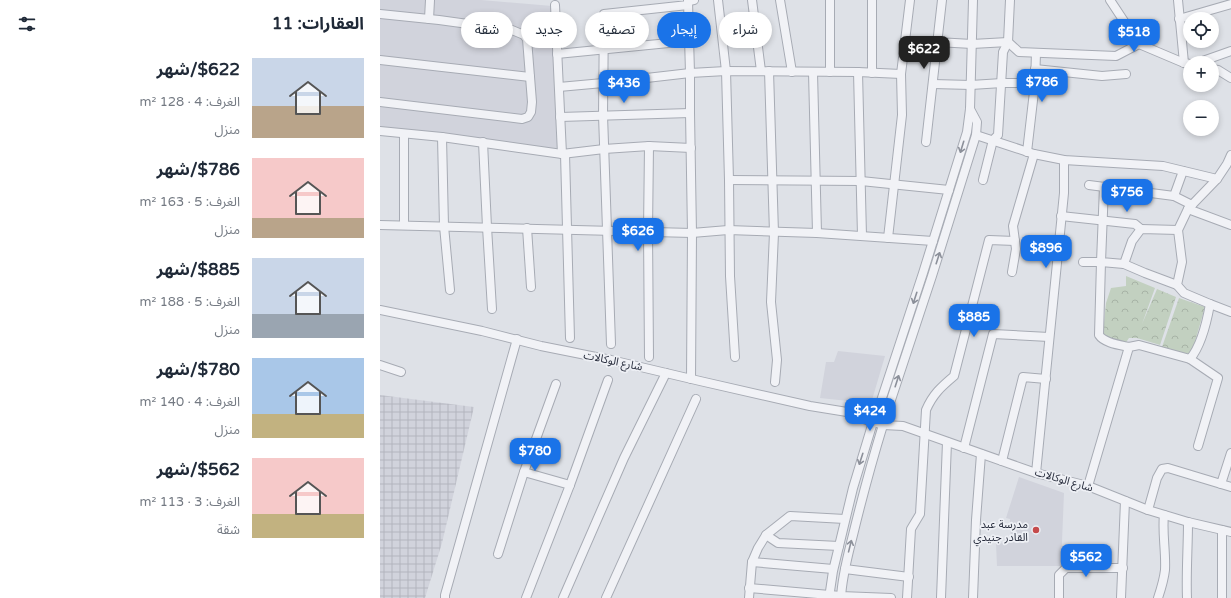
<!DOCTYPE html>
<html lang="ar">
<head>
<meta charset="utf-8">
<style>
  body { margin:0; font-family:"Varela Round","Noto Sans Arabic",sans-serif; background:#f6f6f7; color:#1f2937; direction:rtl; height:100vh; display:flex; flex-direction:column; font-size:15px; white-space:nowrap }
  * { box-sizing:border-box; margin:0 }
  p { font-size:13px; color:#747a83 }
  .icon { flex:none; width:22px; height:22px; fill:none; stroke:currentColor; stroke-width:2; stroke-linecap:round; stroke-linejoin:round }
  .map { position:relative; flex:1; overflow:hidden; direction:ltr }
  .sheet { display:flex; flex-direction:column; background:#fff; width:380px }
  .sheet>* { flex:none }
  .guide { position:absolute; left:12px; top:12px; width:380px; height:36px; direction:rtl; display:flex; gap:8px }
  .fabs { position:absolute; left:803px; top:12px; display:grid; gap:8px }
  .fabs a { display:grid; place-items:center; width:36px; height:36px; border-radius:50%; background:#fff; box-shadow:0 2px 6px #0003; font-size:20px }
  .price { position:absolute; translate:-50% -34px; padding:0 9px; border-radius:8px; background:#1a73e8; color:#fff; font-size:13px; line-height:26px; filter:drop-shadow(0 1px 2px #0008) }
  .price::after { content:''; position:absolute; left:50%; top:24px; width:12px; height:9px; margin-left:-6px; background:inherit; clip-path:polygon(0 0,100% 0,50% 100%) }
  .price.active { background:#222; color:#fff }
  ul { padding:0; list-style:none }
  li { display:flex; align-items:center; gap:12px; height:100px; padding:0 16px }
  li span { display:grid; place-items:center; flex:none; width:112px; height:80px; border-radius:0px; color:#555 }
  li>.icon { margin-inline-start:auto }
  span .icon { width:48px; height:48px; fill:#fffc; stroke-width:1 }
  li b { font-size:17px }
  h2 { display:flex; justify-content:space-between; align-items:center; height:48px; padding:0 16px; font-size:17px }
  .tag { padding:0 14px; border-radius:18px; background:#fff; box-shadow:0 2px 6px #0003; font-size:14px; line-height:36px }
  .tag.active { background:#1a73e8; color:#fff }
  main { display:flex; flex:1; min-height:0 }
  .map>svg:first-child { display:block }
  .built { fill:#d1d3dc }
  .industrial { fill:url(#industrial-grid) }
  .forest { fill:url(#forest-crowns) }
  .lines { fill:none; stroke-linecap:round; stroke-linejoin:round }
  .minor-casing { stroke:#a7abb4; stroke-width:10 }
  .minor { stroke:#f1f2f6; stroke-width:8 }
  .oneway { stroke:#8c909a }
  .poi-dot { fill:#c54a4b; stroke:#eef0f5; stroke-width:1.5 }
  .labels { text-anchor:middle; dominant-baseline:central; stroke-width:3.5; stroke-linejoin:round; paint-order:stroke }
  .street-label { font-size:11px; fill:#282d3d; stroke:#eef0f5 }
  .poi-label { font-size:11px; fill:#282d3d; stroke:#eef0f5; text-anchor:end }
</style>
</head>
<body>
<main>
<div class="map">
<svg width="851" height="598" viewBox="0 0 851 598">
  <defs>
    <pattern id="industrial-grid" width="8" height="8" patternUnits="userSpaceOnUse"><rect width="8" height="8" fill="#d1d3dc"/><path d="M0 4h8M4 0v8" fill="none" stroke="#b3b5be"/></pattern>
    <pattern id="forest-crowns" width="20" height="18" patternUnits="userSpaceOnUse"><rect width="20" height="18" fill="#c2d0c0"/><path d="M2 6a3 3 0 1 1 6 0M12 15a3 3 0 1 1 6 0" fill="none" stroke="#a7b3a6"/></pattern>
  </defs>
  <rect width="100%" height="100%" fill="#dee1e7"/>
  <!-- built -->
  <g class="built">
    <path d="M0,0h101l71,6 8,144 -180,-21z"/>
    <path d="M458,351l47,5 -13,44 -5,3 -47,-5 6,-36h8z"/>
    <path d="M639,477l45,16 -3,73h-64l-1,-22 15,-4 -1,-21 -4,-1z"/>
  </g>
  <!-- industrial -->
  <path class="industrial" d="M0,395l94,12 -32,136 -17,55h-45z"/>
  <!-- forest -->
  <g class="forest">
    <path d="M746,276l29,12 -13,36 15,-35 19,8 -16,48 -23,-7h-8l-4,6 -21,-8 -1,-3 3,-30 5,-15 15,-2z"/>
    <path d="M799,298l26,9 -13,45 -6,2 -24,-7z"/>
  </g>
  <g class="lines">
    <!-- minor casing -->
    <g class="minor-casing">
      <g id="minor">
        <path d="M338,0l8,71 3,109 1,96 5,81"/>
        <path d="M372,0l9,71"/>
        <path d="M400,0l12,72"/>
        <path d="M450,0v72"/>
        <path d="M492,0v73"/>
        <path d="M730,0l29,44 45,19 6,1"/>
        <path d="M798,0l6,63"/>
        <path d="M308,1l2,72v40l2,120 -1,146"/>
        <path d="M175,5l7,149"/>
        <path d="M0,14l59,6 73,10 12,5 3,4 5,63 -1,10 -3,5 -6,2 -142,-17"/>
        <path d="M49,19l1,-19"/>
        <path d="M799,19l52,-15"/>
        <path d="M557,42l35,2 36,-2 11,10 97,4 23,-12"/>
        <path d="M177,54l132,-13"/>
        <path d="M0,60l150,17"/>
        <path d="M817,63l34,-12"/>
        <path d="M655,69l67,7 24,-2"/>
        <path d="M832,69l6,1 13,8"/>
        <path d="M389,71l5,162 -3,69 6,58 -2,22"/>
        <path d="M433,72l4,161"/>
        <path d="M478,72l4,164"/>
        <path d="M553,84l38,1 31,-2h33"/>
        <path d="M179,87l44,-4 87,-10 36,-2 132,1 43,2"/>
        <path d="M180,117l130,-4"/>
        <path d="M0,131l62,6 120,17 42,-5 45,-3 42,2"/>
        <path d="M596,135l58,19 30,6 99,6 54,13"/>
        <path d="M62,137l2,89 6,64"/>
        <path d="M103,142l4,85 5,82"/>
        <path d="M546,142l16,-142"/>
        <path d="M269,146l-1,85 1,126"/>
        <path d="M647,152l8,-69 1,-30"/>
        <path d="M185,154l5,184"/>
        <path d="M349,180l132,1 88,9"/>
        <path d="M603,180l10,-40 5,-5 5,-83 5,-10 2,-42"/>
        <path d="M709,185l85,11 18,9"/>
        <path d="M724,187l-3,75 23,2 21,9 32,12"/>
        <path d="M794,196l9,-25"/>
        <path d="M808,209l43,16"/>
        <path d="M681,216l74,8 6,5"/>
        <path d="M0,225l312,8 36,-3 89,3 116,8"/>
        <path d="M24,225v-91"/>
        <path d="M147,228l4,59"/>
        <path d="M508,238l14,-123 -1,-41 9,-74"/>
        <path d="M703,262h18l-2,73c5,8 21,10 30,12"/>
        <path d="M744,264l8,-23 9,-12 37,1"/>
        <path d="M632,272l4,-23 -3,-23 21,-72"/>
        <path d="M830,304l21,8"/>
        <path d="M0,310l102,21 59,15 70,14 89,21 110,25 37,6 10,5 26,8 20,1 133,47 52,13 60,24 40,12 43,10"/>
        <path d="M231,344l-8,-229 1,-101 84,-9 1,-4 5,-1"/>
        <path d="M810,359l28,19 -20,68"/>
        <path d="M0,365l21,7"/>
        <path d="M467,412l11,-1 23,6"/>
        <path d="M496,416l47,-143 44,-141 3,-23 3,-109"/>
        <path d="M505,418l47,-142 44,-141 1,-13 -7,-13"/>
        <path d="M584,448l29,-114 56,3"/>
        <path d="M622,461l21,-84 23,2"/>
        <path d="M144,472l46,13"/>
        <path d="M656,473l28,-280v-33"/>
        <path d="M841,484l10,3"/>
        <path d="M708,486l41,-139 10,-2 51,14c11,-13 17,-38 20,-55l-26,-11 -7,-8 5,-23 -4,-32 10,-21 29,-30 10,-15 4,-9"/>
        <path d="M768,510l9,-32 5,-9 6,-1 53,16 10,-31"/>
        <path d="M386,535l12,8 61,3"/>
        <path d="M118,554l26,-82 32,-88"/>
        <path d="M372,562l81,7"/>
        <path d="M465,569l64,8"/>
        <path d="M369,588l92,8 50,2"/>
        <path d="M65,598v-3l72,-256"/>
        <path d="M146,598l44,-113 38,-105"/>
        <path d="M183,598l61,-140 42,-85"/>
        <path d="M226,598l90,-199"/>
        <path d="M369,598l3,-36 6,-14 8,-13 24,-19 55,3"/>
        <path d="M449,598l4,-27 20,-83 20,-66"/>
        <path d="M461,598c1,-22 7,-43 12,-63 9,-37 19,-74 30,-110"/>
        <path d="M527,598l4,-69 9,-15 6,-104c7,-16 15,-23 28,-34l35,-136 26,1"/>
        <path d="M561,598l6,-156"/>
        <path d="M593,598l3,-78 5,-66"/>
        <path d="M679,598v-23l7,-7h57"/>
        <path d="M741,598l4,-97"/>
        <path d="M778,598c3,-9 6,-19 7,-28 1,-19 -3,-37 -1,-55"/>
        <path d="M807,598c-1,-25 1,-51 1,-76"/>
        <path d="M842,598v-68"/>
      </g>
    </g>
    <!-- minor -->
    <use href="#minor" class="minor"/>
  </g>
  <!-- one-way arrows -->
  <defs><path id="oneway-shaft" d="M-6 0H5M1.5-3L5.5 0L1.5 3" fill="none" stroke-width="1.6" stroke-linecap="round" stroke-linejoin="round"/></defs>
  <g class="oneway">
    <use href="#oneway-shaft" transform="translate(582 147) rotate(107)"/>
    <use href="#oneway-shaft" transform="translate(558 258) rotate(-72)"/>
    <use href="#oneway-shaft" transform="translate(535 298) rotate(108)"/>
    <use href="#oneway-shaft" transform="translate(517 381) rotate(-72)"/>
    <use href="#oneway-shaft" transform="translate(481 459) rotate(108)"/>
    <use href="#oneway-shaft" transform="translate(470 546) rotate(-76)"/>
  </g>
  <!-- markers -->
  <circle class="poi-dot" cx="656" cy="530" r="4"/>
  <g class="labels">
    <!-- street labels -->
    <g class="street-label">
      <text transform="translate(233 361) rotate(12)">شارع الوكالات</text>
      <text transform="translate(684 480) rotate(16)">شارع الوكالات</text>
    </g>
    <!-- poi labels -->
    <g class="poi-label">
      <text x="648" y="524">مدرسة عبد<tspan x="648" dy="13">القادر جنيدي</tspan></text>
    </g>
  </g>
</svg>
<div class="fabs">
<a><svg class="icon" aria-label="locate" viewBox="0 0 24 24"><circle cx="12" cy="12" r="6"/><path d="M12 2v4M12 18v4M2 12h4M18 12h4"/></svg></a>
<a>+</a>
<a>−</a>
</div>
<b class="price" style="left:754px;top:53px">$518</b>
<b class="price active" style="left:544px;top:70px">$622</b>
<b class="price" style="left:662px;top:103px">$786</b>
<b class="price" style="left:244px;top:104px">$436</b>
<b class="price" style="left:747px;top:213px">$756</b>
<b class="price" style="left:258px;top:252px">$626</b>
<b class="price" style="left:666px;top:269px">$896</b>
<b class="price" style="left:594px;top:338px">$885</b>
<b class="price" style="left:490px;top:432px">$424</b>
<b class="price" style="left:155px;top:472px">$780</b>
<b class="price" style="left:706px;top:578px">$562</b>
<div class="guide">
<a class="tag">شراء</a>
<a class="tag active">إيجار</a>
<a class="tag">تصفية</a>
<a class="tag">جديد</a>
<a class="tag">شقة</a>
</div>
</div>
<section class="sheet">
<h2>العقارات: 11<svg class="icon" aria-label="filters" viewBox="0 0 24 24"><path d="M4 7h16M4 17h16"/><circle cx="9" cy="7" r="2"/><circle cx="15" cy="17" r="2"/></svg></h2>
<ul>
<li><span style="background:linear-gradient(#c9d6e8 60%,#b9a48a 0)"><svg class="icon" aria-label="home" viewBox="0 0 24 24"><path d="M3 11l9-7 9 7M6 9v11h12V9"/></svg></span><div><b>$622/شهر</b><p>الغرف: 4 · 128 m²</p><p>منزل</p></div></li>
<li><span style="background:linear-gradient(#f6c9c9 75%,#b9a48a 0)"><svg class="icon" aria-label="home" viewBox="0 0 24 24"><path d="M3 11l9-7 9 7M6 9v11h12V9"/></svg></span><div><b>$786/شهر</b><p>الغرف: 5 · 163 m²</p><p>منزل</p></div></li>
<li><span style="background:linear-gradient(#c9d6e8 70%,#9aa5b1 0)"><svg class="icon" aria-label="home" viewBox="0 0 24 24"><path d="M3 11l9-7 9 7M6 9v11h12V9"/></svg></span><div><b>$885/شهر</b><p>الغرف: 5 · 188 m²</p><p>منزل</p></div></li>
<li><span style="background:linear-gradient(#a9c7e8 70%,#c2b280 0)"><svg class="icon" aria-label="home" viewBox="0 0 24 24"><path d="M3 11l9-7 9 7M6 9v11h12V9"/></svg></span><div><b>$780/شهر</b><p>الغرف: 4 · 140 m²</p><p>منزل</p></div></li>
<li><span style="background:linear-gradient(#f6c9c9 70%,#c2b280 0)"><svg class="icon" aria-label="home" viewBox="0 0 24 24"><path d="M3 11l9-7 9 7M6 9v11h12V9"/></svg></span><div><b>$562/شهر</b><p>الغرف: 3 · 113 m²</p><p>شقة</p></div></li>
</ul>
</section>
</main>
</body>
</html>
